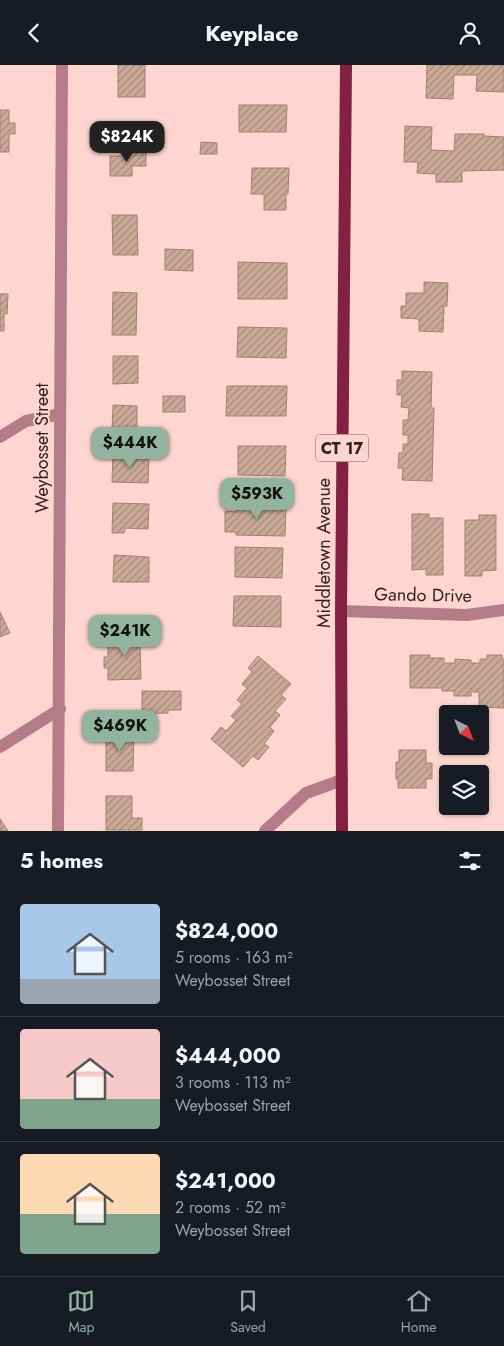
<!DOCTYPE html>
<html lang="en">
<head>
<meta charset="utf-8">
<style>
  body { margin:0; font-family:Jost,sans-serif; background:#242831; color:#f1f3f6; height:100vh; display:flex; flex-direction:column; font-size:19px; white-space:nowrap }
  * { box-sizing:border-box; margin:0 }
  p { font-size:16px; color:#9ea1a6 }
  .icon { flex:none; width:28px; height:28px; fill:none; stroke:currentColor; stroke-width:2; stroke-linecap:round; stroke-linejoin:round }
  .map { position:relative; height:766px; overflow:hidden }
  .sheet { display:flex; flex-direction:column; background:#171b24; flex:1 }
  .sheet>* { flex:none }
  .needle { width:32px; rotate:138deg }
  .controls { position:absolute; left:439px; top:640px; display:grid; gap:10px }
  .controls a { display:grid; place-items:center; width:50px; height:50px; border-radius:5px; background:#171b24; box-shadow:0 1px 4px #0004; font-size:25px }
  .price { position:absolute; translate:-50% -42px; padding:0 11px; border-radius:10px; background:#92b49e; color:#111; font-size:16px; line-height:32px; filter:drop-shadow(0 1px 2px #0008) }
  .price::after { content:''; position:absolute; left:50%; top:30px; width:15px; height:11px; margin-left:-8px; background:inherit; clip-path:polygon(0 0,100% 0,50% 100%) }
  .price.active { background:#222; color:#fff }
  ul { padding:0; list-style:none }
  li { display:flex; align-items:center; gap:15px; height:125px; padding:0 20px }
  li+li { border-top:1px solid #363941 }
  li span { display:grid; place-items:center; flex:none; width:140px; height:100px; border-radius:5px; color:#555 }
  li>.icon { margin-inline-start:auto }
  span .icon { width:60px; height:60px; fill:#fffc; stroke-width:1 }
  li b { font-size:21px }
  h2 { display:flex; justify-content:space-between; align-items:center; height:60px; padding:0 20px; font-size:21px }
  header { display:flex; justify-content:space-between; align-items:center; height:65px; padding:0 20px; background:#171b24; font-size:22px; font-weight:700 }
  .menu { display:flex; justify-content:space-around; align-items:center; height:70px; border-top:1px solid #363941; background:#171b24; font-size:14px; color:#9ea1a6 }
  .menu a { display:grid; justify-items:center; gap:2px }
  .menu .active { color:#92b49e }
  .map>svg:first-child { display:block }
  .building { fill:url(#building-hatch); stroke:#a0826f }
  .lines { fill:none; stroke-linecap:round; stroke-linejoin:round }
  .minor { stroke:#b47c88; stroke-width:12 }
  .primary { stroke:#832142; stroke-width:12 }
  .labels { text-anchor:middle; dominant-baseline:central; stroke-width:4; stroke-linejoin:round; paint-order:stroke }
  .shield { fill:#fed6cf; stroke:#6f5955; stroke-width:1 }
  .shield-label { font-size:16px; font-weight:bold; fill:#322321 }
  .street-label { font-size:18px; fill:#322321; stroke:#fed6cf }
</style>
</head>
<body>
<header><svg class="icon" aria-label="back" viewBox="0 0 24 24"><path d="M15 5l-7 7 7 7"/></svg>Keyplace<svg class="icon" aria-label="person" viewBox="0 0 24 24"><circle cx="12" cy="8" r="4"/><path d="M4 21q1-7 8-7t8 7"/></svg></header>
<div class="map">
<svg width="504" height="766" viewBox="0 0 504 766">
  <defs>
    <pattern id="building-hatch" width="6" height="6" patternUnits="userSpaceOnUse" patternTransform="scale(1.25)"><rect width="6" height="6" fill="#caaa97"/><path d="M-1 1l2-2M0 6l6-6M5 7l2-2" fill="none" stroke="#a58a7b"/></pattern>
  </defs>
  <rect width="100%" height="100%" fill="#fed6cf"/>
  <!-- building -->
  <g class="building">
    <rect x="118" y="0" width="27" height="32"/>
    <path d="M427,0h77v27l-28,-1 1,-16h-23l-1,24 -27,-1z"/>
    <path d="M239,40h48l-1,27h-47z"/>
    <path d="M0,45h9v13h6v11h-6v18h-9z"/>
    <path d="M405,61l27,1 -1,23 23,1 1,-17h29v2l20,1v33l-42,1v11h-26v-8l-19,-1 1,-11h-14z"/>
    <path d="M201,77l16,1v11h-17z"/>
    <path d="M126,86h20v15h-14v10h-22v-20h16z"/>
    <path d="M252,103h37l-1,26h-2v16h-22v-16h-13z"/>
    <path d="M112,150h25l1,40h-25z"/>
    <path d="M165,184l28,1v21l-28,-1z"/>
    <path d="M238,197l49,1v36h-49z"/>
    <path d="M424,217l24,1 -1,23h-3l-1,26 -24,-1v-12l-18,-1v-12h5v-13h18z"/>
    <path d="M113,227l24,1 -1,42h-24z"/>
    <path d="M0,229h8l-1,20 -3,-1v18h-4z"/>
    <path d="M238,262l49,1 -1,30 -49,-1z"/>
    <path d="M113,291h25v27l-25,1z"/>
    <path d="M402,306l30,1 -1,36h3l-2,73 -30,-1 1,-12h-5l1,-15h4v-9h5v-9h-5v-15h5l1,-12 -8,-1 1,-12h-5v-15h5z"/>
    <path d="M227,321h60l-1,30h-60z"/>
    <rect x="163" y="331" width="22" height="16"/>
    <path d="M113,340l24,1v28l-25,-1z"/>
    <path d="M238,381h48l-1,30 -47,-1z"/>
    <path d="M113,387l15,1v5h21l-1,25 -36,-1z"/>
    <path d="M113,438l36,1 -1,25 -23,-1 -1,5h-12z"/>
    <path d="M236,440h50l-1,31 -49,-1v-3h-11v-21l11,1z"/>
    <path d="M412,449h17v4h14v57h-17v-6l-14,1z"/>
    <path d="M479,450h17v55l-14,1v5h-17v-56h14z"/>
    <path d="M235,482l48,1 -1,30 -47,-1z"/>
    <path d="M114,490l35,2v25h-36z"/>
    <path d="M234,531h47v31l-48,-1z"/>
    <path d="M0,547l10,21 -10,4z"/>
    <path d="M140,564v10h4v5h-4l1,35 -33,1v-12h-4v-11h4v-12h15l-1,-15z"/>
    <path d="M410,590h20v3h14v5h11v-4l16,1v3h9v-4h7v-4h15v4h2v49l-25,-1v-15h-8v4h-17v-5h-12v-3h-32z"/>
    <path d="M258,591l33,28 -10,11 5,4 -11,12 5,4 -10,12 4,4 -10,13 5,3 -11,13 -5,-4 -10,11 -32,-28 10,-12 5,4 10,-11 -5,-4 11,-12 -5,-4 10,-12 -5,-4 10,-12 -4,-4z"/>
    <path d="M142,626h39v19h-13v3l-26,1z"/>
    <path d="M106,669h28l-1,37h-27z"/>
    <path d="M399,685h27v13h6v16h-6v9h-28v-9h-2v-17h3z"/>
    <path d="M106,731h26v22h10v12h-36z"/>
    <path d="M0,754l8,12h-8z"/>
  </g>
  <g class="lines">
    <!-- minor -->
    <g class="minor">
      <path d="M0,372l26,-16 34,-7"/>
      <path d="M341,546l126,4 37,-5"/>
      <path d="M0,682l60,-38"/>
      <path d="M58,766l4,-766"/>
      <path d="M265,766l41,-38 36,-13"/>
    </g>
    <!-- primary -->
    <path class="primary" d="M342,766l-1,-220 5,-546"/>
  </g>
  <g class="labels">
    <!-- shield labels -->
    <rect class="shield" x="316" y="369.5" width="52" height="27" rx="4"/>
    <g class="shield-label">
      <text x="342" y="383">CT 17</text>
    </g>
    <!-- street labels -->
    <g class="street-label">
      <text transform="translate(42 383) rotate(-90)">Weybosset Street</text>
      <text transform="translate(324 488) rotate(-90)">Middletown Avenue</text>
      <text transform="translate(423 530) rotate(1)">Gando Drive</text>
    </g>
  </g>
</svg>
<div class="controls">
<a><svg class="needle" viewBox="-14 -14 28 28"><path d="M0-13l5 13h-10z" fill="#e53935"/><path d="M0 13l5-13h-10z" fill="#9ea1a6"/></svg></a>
<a><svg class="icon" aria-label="layers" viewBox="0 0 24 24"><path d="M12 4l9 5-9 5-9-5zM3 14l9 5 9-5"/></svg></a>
</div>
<b class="price active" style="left:127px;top:98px">$824K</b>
<b class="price" style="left:130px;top:404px">$444K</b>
<b class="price" style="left:257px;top:455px">$593K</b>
<b class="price" style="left:125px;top:592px">$241K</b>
<b class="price" style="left:120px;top:687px">$469K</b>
</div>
<section class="sheet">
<h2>5 homes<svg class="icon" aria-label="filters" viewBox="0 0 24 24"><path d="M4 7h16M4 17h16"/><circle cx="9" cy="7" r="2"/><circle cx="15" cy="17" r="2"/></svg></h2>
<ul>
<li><span style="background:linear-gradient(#a9c7e8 75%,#9aa5b1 0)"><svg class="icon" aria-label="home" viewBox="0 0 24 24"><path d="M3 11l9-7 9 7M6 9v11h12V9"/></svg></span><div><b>$824,000</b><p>5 rooms · 163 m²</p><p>Weybosset Street</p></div></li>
<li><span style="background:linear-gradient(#f6c9c9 70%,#7fa58c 0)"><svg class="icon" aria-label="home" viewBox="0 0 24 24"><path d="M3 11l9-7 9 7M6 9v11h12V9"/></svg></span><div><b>$444,000</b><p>3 rooms · 113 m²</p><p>Weybosset Street</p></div></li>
<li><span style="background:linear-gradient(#ffd9b3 60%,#7fa58c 0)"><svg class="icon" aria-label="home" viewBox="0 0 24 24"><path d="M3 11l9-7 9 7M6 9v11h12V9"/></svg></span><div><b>$241,000</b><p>2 rooms · 52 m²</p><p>Weybosset Street</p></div></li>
</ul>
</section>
<nav class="menu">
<a class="active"><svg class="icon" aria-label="map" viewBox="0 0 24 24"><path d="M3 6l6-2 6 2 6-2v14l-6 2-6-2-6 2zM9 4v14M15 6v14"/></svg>Map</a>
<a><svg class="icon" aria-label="saved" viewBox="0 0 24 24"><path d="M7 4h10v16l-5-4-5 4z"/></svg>Saved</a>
<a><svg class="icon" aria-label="home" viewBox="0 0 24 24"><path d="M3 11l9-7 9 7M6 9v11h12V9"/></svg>Home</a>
</nav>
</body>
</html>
